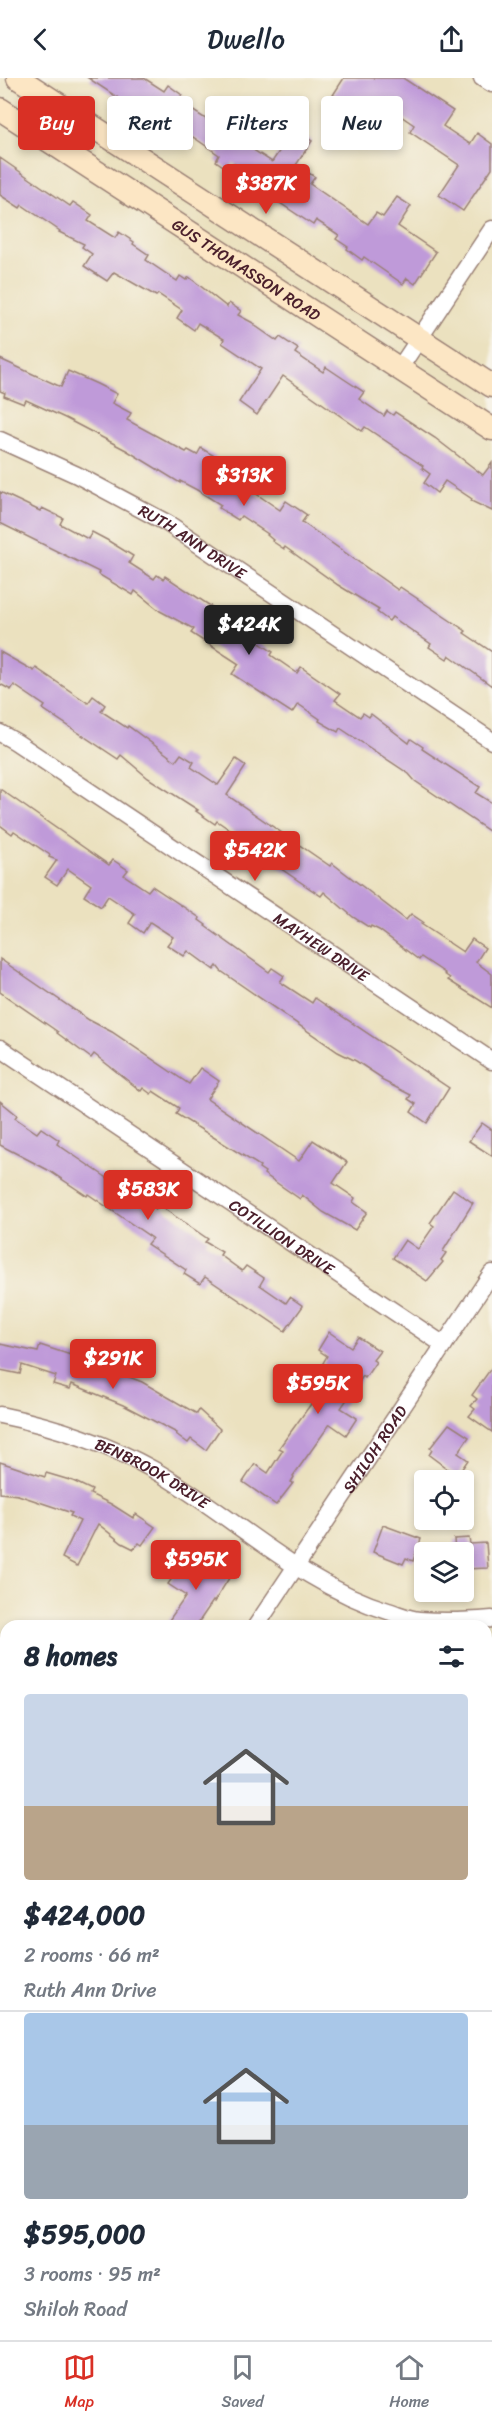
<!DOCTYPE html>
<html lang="en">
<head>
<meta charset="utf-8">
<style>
  body { margin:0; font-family:Sriracha,sans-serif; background:#f6f6f7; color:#1f2937; height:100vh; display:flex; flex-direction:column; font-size:22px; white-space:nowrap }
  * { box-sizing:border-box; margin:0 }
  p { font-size:20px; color:#747a83 }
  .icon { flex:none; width:33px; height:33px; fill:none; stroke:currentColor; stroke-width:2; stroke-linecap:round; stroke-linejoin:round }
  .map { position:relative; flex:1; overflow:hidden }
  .details { position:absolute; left:0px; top:1542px; width:492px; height:720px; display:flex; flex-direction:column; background:#fff; border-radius:18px 18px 0 0; box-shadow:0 3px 9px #0003 }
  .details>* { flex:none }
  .hud { position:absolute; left:18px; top:18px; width:456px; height:54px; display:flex; gap:12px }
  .buttons { position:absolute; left:414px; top:1392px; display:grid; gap:12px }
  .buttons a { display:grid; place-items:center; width:60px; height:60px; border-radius:6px; background:#fff; box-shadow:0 3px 9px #0003; font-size:30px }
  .price { position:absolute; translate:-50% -51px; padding:0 14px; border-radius:6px; background:#d93025; color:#fff; font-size:20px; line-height:39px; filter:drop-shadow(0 2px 3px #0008) }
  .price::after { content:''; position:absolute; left:50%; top:36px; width:18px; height:14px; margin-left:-9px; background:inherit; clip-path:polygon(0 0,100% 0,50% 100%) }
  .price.on { background:#222; color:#fff }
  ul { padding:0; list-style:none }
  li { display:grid; align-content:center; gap:12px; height:318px; padding:0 24px }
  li+li { border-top:2px solid #e0e1e3 }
  li span { display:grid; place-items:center; height:186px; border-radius:6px; color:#555 }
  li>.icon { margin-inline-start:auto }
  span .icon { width:108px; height:108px; fill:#fffc; stroke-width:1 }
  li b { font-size:26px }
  h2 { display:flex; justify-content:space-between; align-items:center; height:72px; padding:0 24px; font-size:26px }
  .chip { padding:0 21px; border-radius:6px; background:#fff; box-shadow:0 3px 9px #0003; font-size:21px; line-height:54px }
  .chip.on { background:#d93025; color:#fff }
  header { display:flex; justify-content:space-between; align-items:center; height:78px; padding:0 24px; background:#fff; font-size:27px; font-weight:600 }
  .tabs { display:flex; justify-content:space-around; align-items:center; height:84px; border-top:2px solid #e0e1e3; background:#fff; font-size:16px; color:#747a83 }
  .tabs a { display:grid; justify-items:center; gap:3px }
  .tabs .on { color:#d93025 }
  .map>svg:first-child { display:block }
  .building { fill:#bf9ad9 }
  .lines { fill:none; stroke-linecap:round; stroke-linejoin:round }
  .minor-casing { stroke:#9a8075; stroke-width:19 }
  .secondary-casing { stroke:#9a8075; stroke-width:25 }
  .minor { stroke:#fff; stroke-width:16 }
  .secondary { stroke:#fce6c4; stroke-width:22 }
  .labels { text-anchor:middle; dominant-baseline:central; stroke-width:6; stroke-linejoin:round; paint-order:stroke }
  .street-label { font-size:16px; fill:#4a1f2b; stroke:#f7f3e8 }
</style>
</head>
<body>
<header><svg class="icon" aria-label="back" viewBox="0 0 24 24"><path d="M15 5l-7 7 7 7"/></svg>Dwello<svg class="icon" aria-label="share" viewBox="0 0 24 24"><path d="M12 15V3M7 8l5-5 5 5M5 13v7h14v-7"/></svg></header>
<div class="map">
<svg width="492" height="2262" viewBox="0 0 492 2262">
  <rect width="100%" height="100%" fill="#f7f3e8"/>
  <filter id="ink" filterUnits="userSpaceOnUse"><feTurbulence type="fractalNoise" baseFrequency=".0167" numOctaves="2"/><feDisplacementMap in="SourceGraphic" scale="12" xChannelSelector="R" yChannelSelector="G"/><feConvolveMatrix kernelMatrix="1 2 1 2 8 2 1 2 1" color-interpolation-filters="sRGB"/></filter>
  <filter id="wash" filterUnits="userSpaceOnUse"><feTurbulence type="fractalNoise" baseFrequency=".008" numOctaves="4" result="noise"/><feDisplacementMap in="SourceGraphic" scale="24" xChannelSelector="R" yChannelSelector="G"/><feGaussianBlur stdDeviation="1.35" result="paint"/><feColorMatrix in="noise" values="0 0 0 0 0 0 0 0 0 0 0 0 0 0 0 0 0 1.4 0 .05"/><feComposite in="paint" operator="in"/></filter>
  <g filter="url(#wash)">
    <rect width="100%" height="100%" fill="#ebe1bf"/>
    <g id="blocks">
      <!-- building -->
      <g class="building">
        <path d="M88,0h56l20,13 4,-6 14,10 -4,6 94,61 22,-33 18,12 -16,24 19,12 -5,7 58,40 8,-11 7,4 14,-20 14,9 -13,20 38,26 -21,32 -8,-6 -4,6 -39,-27 -2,3 -15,-11 1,-2 -12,-8 3,-4 -23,-15 -3,5 -45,-30 2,-3 -11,-7 2,-3 -28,-19 -4,7 -13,-9 3,-6 -26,-18 -5,6 -13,-9 2,-4 -23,-18 -4,7z"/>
        <path d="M344,0h59l50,33 -10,15 27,18 7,-11 15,11v24l-29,43 -24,-16 20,-30 -49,-33 4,-7 -25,-17 -5,6 -24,-16 -7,10 -20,-13z"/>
        <path d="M0,80l70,48 3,-4 19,13 -4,6 27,17 4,-6 15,10 -1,2 16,11 -3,5 31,21 3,-5 6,4 3,-3 38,30 2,-4 12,8 -3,4 17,9 -1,1 23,16 3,-4 18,12 -3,4 28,19 3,-5 21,14 17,11 -5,7 25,17 3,-5 6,4 2,-3 40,26 48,37 9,-12v48l-21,-10 1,-2 -27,-18 -8,12 -13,-10 6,-9 -8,-6 1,-2 -58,-39 -3,4 -79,-55 -26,39 -18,-13 22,-33 -39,-26 2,-4 -26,-16 -4,7 -17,-12 5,-8 -24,-16 -2,2 -42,-24 -7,9 -23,-15 8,-12 -10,-7 2,-3 -25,-12 1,-1 -38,-26 -2,3 -20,-13z"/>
        <path d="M0,281l61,28 7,-16 29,13 20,10 -5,9 19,10 -4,7 59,32 2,-2 9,5 4,-7 15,9 -4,6 44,27 -1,3 25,17 6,-9 21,14 -5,7 96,68 2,-3 66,44 -2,2 28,19v34l-43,-31 -2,4 -18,-12 2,-3 -39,-27 -3,4 -12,-9 2,-2 -41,-25 -53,-38 -1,2 -12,-8 1,-1 -6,-5 1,-1 -27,-18 -3,4 -19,-12 2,-3 -24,-15 -17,-9v2l-54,-33 -61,-32 -39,-18 -2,4 -20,-8 1,-3 -5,-2z"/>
        <path d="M0,414l40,19 2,-3 21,10 -3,6 28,15 4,-7 15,8 26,16 -4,7 25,16 3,-4 6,4 2,-3 53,35 -2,3 57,38 -2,3 26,18 4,-6 39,27 -5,6 25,17 3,-4 6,4 2,-3 38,29 2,-4 12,8 -1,2 58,38 -4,6 16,10v30l-77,-52 -6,-7 -69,-46 -2,4 -19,-11 1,-2 -22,-15 -6,9 -60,-39 7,-10 -48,-31 3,-4 -34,-18 -25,-20 -2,4 -35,-21 1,-2 -99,-49z"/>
        <path d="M0,574l34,19 2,-3 52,35 5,-7 12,9 -4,6 26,17 1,-2 48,35 5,-7 13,8 -3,5 27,18 18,-26 10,7 -19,29 103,71 2,-3 74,57 5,-6 12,8 -2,2 42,28 9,-13 13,9 -9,14 16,12v34l-44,-28 2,-2 -6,-4 1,-1 -24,-16 -2,3 -40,-30 -8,-4 -1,2 -17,-11 -29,-25 -3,4 -72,-49 1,-2 -6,-4 1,-1 -28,-19 -2,3 -19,-13 2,-1 -50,-32 -27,-23 -3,4 -75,-50 2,-3 -31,-21 -3,5 -11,-6z"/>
        <path d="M0,711l109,76 4,-5 15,10 -4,5 24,16 4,-5 48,32 -1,2 7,5 -1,1 64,46 3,-4 12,8 -4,6 32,21 3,-5 134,90 -22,35 -16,-11 5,-8 -8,-5 3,-4 -30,-15 1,-2 -26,-17 -18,-9 -117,-81 -4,-5 -3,4 -26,-19 -4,5 -17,-11 6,-8 -23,-15 -7,11 -14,-10 6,-9 -27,-18 -7,11 -17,-11 7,-11 -23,-16 -11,16 -12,-8 12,-17 -8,-3 1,-2 -36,-24 -2,3 -12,-9z"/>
        <path d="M0,881l89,61 23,12 77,52 11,-16 19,13 -12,18 92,62 14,-21 34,22 -14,21 22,15 -2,4 14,10 -12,18 -32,-18 -21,-17 -2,4 -13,-9 -23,-16 1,-2 -6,-4 1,-2 -84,-52 3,-6 -26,-17 -2,3 -8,-6 -2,3 -47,-37 -3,4 -34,-25 1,-1 -58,-40z"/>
        <path d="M0,1023l17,14 -2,3 22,15 4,-5 18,12 -2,4 31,21 33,22 3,-4 32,26 4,-3 48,33 -3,3 17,10 -2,3 22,16 4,-5 18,12 -4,7 26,18 4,-6 13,9 -18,25 -80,-54 -5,7 -16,-10 2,-4 -39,-26 5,-6 -64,-44 -1,2 -39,-26 -48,-25z"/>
        <path d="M482,1045l10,7v26l-23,-15z"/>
        <path d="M453,1111l20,14 -30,48 3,2 -5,7 2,2 -16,19 -34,-23 12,-18 13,9 16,-23 -4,-3z"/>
        <path d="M329,1254l22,15 7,-10 22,14 -7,9 3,2 -11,16 -2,-2 -22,32 16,10 -11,17 -16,-11 -37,52 1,1 -3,5 2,1 -17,22 -33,-23 12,-18 13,9 15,-23 -4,-2 56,-77 -12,-8 4,-7 -9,-6z"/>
        <path d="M0,1266l38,8 2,-7 40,13 62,24 55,32 2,-4 21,19 -14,21 -15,-11 -3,4 -12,-9 1,-1 -54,-28 -51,-21 -2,5 -17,-5 3,-8 -34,-11 -2,9 -20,-4z"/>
        <path d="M492,1289v65l-23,-16 6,-7 -4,-3 6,-7 -5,-4z"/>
        <path d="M449,1346l20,13 -11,16 10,7 -11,16 -28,-21 3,-5 -2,-2z"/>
        <path d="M0,1384l45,15 1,-4 27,8 19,9 -2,4 21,10 22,14 3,-4 19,13 -13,18 -3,-2 -5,6 -12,-6 -24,-19 -21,42 -15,-8 18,-37 -10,-5 2,-3 -54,-18 -18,-2z"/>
        <path d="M383,1447l38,14 -8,22 -7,-3 -3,6 -30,-12z"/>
        <path d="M469,1460l1,6 16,-1 2,25 -24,1v-17h-9l-1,-13z"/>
        <path d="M180,1479l20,15 8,-12 23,15 -17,27 -1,-1 -17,25h-31l21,-30 -18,-12 5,-7 -5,-3z"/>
      </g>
    </g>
  </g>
  <g filter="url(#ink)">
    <use href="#blocks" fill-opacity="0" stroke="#9a8075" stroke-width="1.5"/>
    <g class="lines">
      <!-- minor casing -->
      <g class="minor-casing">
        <g id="minor">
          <path d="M482,0l10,6"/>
          <path d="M399,291l93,-140"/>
          <path id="s1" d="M0,362l77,35 90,48 325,218"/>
          <path id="s2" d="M0,655l16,9 476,319"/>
          <path id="s3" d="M0,970l444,297"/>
          <path id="s4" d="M0,1337c54,11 106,28 154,55 79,45 146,114 234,141 10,3 21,8 31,9 24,2 49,1 73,-1"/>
          <path id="s5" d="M256,1548l236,-353"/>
          <path d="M0,1704l6,4"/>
          <path d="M486,1809l6,-2"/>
          <path d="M0,1934l6,-9"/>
        </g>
      </g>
      <!-- secondary casing -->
      <g class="secondary-casing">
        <g id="secondary">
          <path d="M18,0l474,308"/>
          <path id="s6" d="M0,31l492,320"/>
          <path d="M486,2072l6,-1"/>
          <path d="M486,2098l6,-1"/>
          <path d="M0,2175l6,-2"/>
          <path d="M0,2202l6,-1"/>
        </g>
      </g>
      <!-- minor -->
      <use href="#minor" class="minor"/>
      <!-- secondary -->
      <use href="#secondary" class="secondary"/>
    </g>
  </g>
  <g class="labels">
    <!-- street labels -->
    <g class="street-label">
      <text stroke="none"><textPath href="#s6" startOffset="294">GUS THOMASSON ROAD</textPath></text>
      <text stroke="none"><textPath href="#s1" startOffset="218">RUTH ANN DRIVE</textPath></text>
      <text stroke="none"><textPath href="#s2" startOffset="386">MAYHEW DRIVE</textPath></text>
      <text stroke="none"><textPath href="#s3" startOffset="339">COTILLION DRIVE</textPath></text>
      <text stroke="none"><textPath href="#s5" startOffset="213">SHILOH ROAD</textPath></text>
      <text stroke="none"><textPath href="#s4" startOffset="164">BENBROOK DRIVE</textPath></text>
    </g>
  </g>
</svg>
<div class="buttons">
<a><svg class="icon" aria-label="locate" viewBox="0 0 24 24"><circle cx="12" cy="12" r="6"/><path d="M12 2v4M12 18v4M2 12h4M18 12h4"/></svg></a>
<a><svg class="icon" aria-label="layers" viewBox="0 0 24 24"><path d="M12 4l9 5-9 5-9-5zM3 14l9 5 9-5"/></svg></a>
</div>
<b class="price" style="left:266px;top:137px">$387K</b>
<b class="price" style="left:244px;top:429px">$313K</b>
<b class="price on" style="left:249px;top:578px">$424K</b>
<b class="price" style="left:255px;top:804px">$542K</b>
<b class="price" style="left:148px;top:1143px">$583K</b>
<b class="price" style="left:113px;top:1312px">$291K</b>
<b class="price" style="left:318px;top:1337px">$595K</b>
<b class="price" style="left:196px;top:1513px">$595K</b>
<div class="hud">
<a class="chip on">Buy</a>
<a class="chip">Rent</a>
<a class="chip">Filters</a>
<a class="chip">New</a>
</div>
<section class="details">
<h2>8 homes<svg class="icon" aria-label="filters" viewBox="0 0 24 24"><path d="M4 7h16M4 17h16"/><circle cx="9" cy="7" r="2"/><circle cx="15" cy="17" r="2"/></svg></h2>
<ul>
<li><span style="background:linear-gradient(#c9d6e8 60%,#b9a48a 0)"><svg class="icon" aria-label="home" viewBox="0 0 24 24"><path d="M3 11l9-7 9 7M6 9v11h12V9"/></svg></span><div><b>$424,000</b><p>2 rooms · 66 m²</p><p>Ruth Ann Drive</p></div></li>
<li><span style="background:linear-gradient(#a9c7e8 60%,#9aa5b1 0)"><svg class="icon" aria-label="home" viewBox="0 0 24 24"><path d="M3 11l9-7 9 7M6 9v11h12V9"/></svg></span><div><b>$595,000</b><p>3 rooms · 95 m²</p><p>Shiloh Road</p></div></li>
</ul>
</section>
</div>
<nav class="tabs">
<a class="on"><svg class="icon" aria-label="map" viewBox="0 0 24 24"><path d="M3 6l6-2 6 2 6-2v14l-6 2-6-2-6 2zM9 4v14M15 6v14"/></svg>Map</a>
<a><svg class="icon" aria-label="saved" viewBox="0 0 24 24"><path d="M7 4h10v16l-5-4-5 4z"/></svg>Saved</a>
<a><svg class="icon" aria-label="home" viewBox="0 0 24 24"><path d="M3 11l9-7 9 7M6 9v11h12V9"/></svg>Home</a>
</nav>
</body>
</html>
